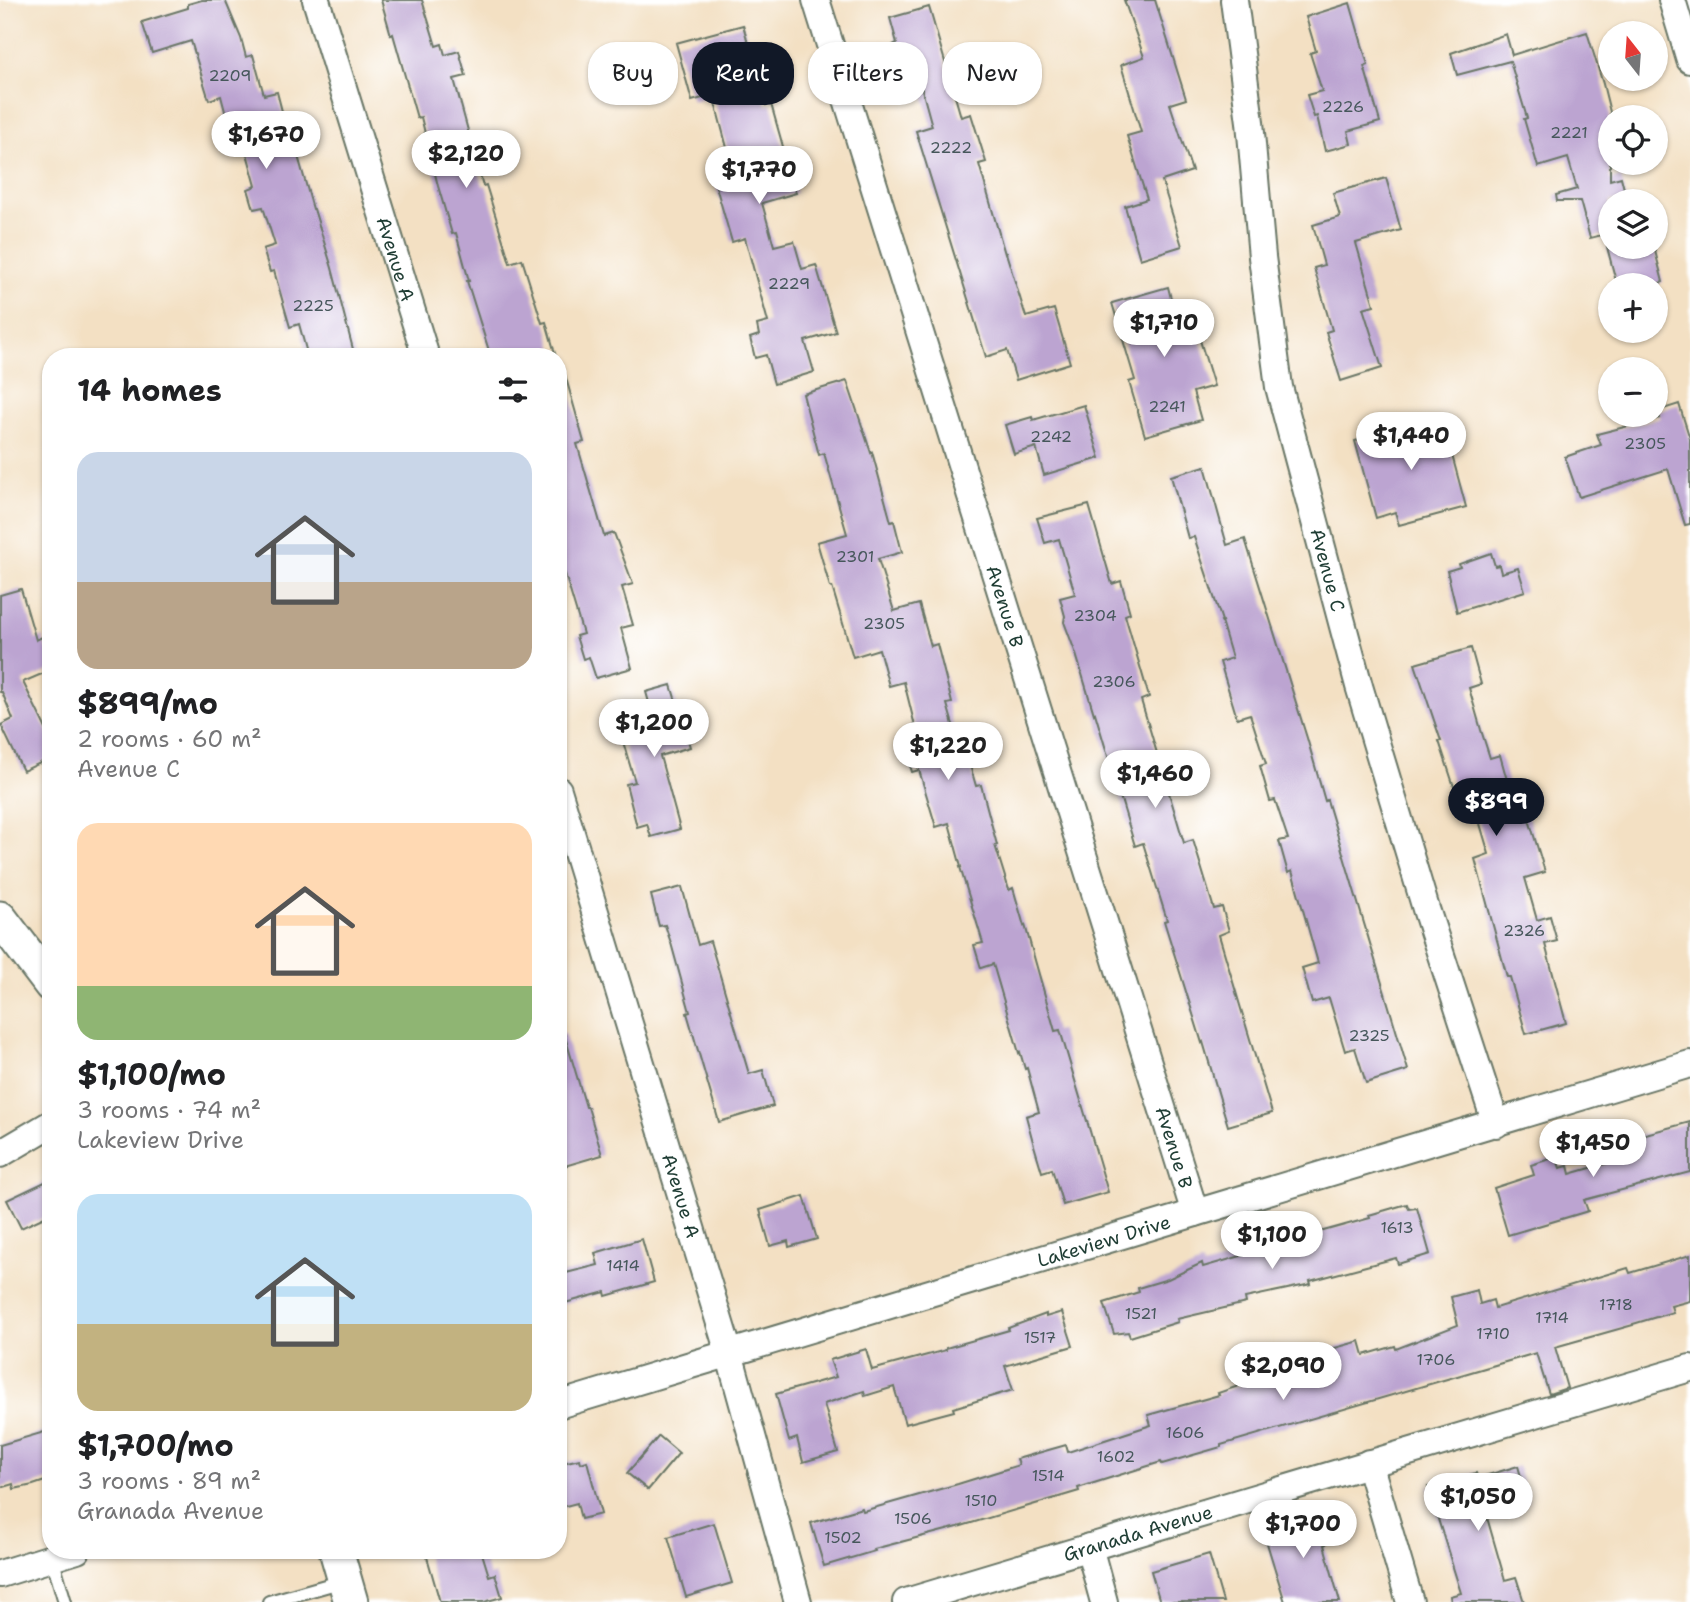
<!DOCTYPE html>
<html lang="en">
<head>
<meta charset="utf-8">
<style>
  body { margin:0; font-family:"Shantell Sans",sans-serif; background:#f6f6f6; color:#202124; height:100vh; display:flex; flex-direction:column; font-size:26px; white-space:nowrap }
  * { box-sizing:border-box; margin:0 }
  p { font-size:23px; color:#757577 }
  .icon { flex:none; width:38px; height:38px; fill:none; stroke:currentColor; stroke-width:2; stroke-linecap:round; stroke-linejoin:round }
  .map { position:relative; flex:1; overflow:hidden }
  .side { position:absolute; left:42px; top:348px; width:525px; height:1211px; display:flex; flex-direction:column; background:#fff; border-radius:28px; box-shadow:0 2px 5px #0004 }
  .side>* { flex:none }
  .banner { position:absolute; left:588px; top:42px; width:665px; height:63px; display:flex; gap:14px }
  .needle { width:46px; rotate:343deg }
  .controls { position:absolute; left:1598px; top:21px; display:grid; gap:14px }
  .controls a { display:grid; place-items:center; width:70px; height:70px; border-radius:50%; background:#fff; box-shadow:0 2px 5px #0004; font-size:35px }
  .price { position:absolute; translate:-50% -60px; padding:0 16px; border-radius:24px; background:#fff; color:#222; font-size:23px; line-height:46px; filter:drop-shadow(0 2px 4px #0008) }
  .price::after { content:''; position:absolute; left:50%; top:42px; width:21px; height:16px; margin-left:-10px; background:inherit; clip-path:polygon(0 0,100% 0,50% 100%) }
  .price.on { background:#111827; color:#fff }
  ul { padding:0; list-style:none }
  li { display:grid; align-content:center; gap:14px; height:371px; padding:0 35px }
  li span { display:grid; place-items:center; height:217px; border-radius:21px; color:#555 }
  li>.icon { margin-inline-start:auto }
  span .icon { width:126px; height:126px; fill:#fffc; stroke-width:1 }
  li b { font-size:30px }
  h2 { display:flex; justify-content:space-between; align-items:center; height:84px; padding:0 35px; font-size:30px }
  .chip { padding:0 24px; border-radius:28px; background:#fff; box-shadow:0 2px 5px #0004; font-size:24px; line-height:63px }
  .chip.on { background:#111827; color:#fff }
  .map>svg:first-child { display:block }
  .building { fill:#bca4d1 }
  .lines { fill:none; stroke-linecap:round; stroke-linejoin:round }
  .service-casing { stroke:#697666; stroke-width:16 }
  .minor-casing { stroke:#697666; stroke-width:30 }
  .tertiary-casing { stroke:#697666; stroke-width:37 }
  .service { stroke:#fff; stroke-width:12 }
  .minor { stroke:#fff; stroke-width:26 }
  .tertiary { stroke:#fff; stroke-width:33 }
  .labels { text-anchor:middle; dominant-baseline:central; stroke-width:5; stroke-linejoin:round; paint-order:stroke }
  .number-label { font-size:16px; fill:#46575b }
  .street-label { font-size:19px; fill:#1f3d34; stroke:#fff }
</style>
</head>
<body>
<div class="map">
<svg width="1690" height="1602" viewBox="0 0 1690 1602">
  <rect width="100%" height="100%" fill="#fff"/>
  <filter id="ink" filterUnits="userSpaceOnUse"><feTurbulence type="fractalNoise" baseFrequency=".0143" numOctaves="2"/><feDisplacementMap in="SourceGraphic" scale="14" xChannelSelector="R" yChannelSelector="G"/><feConvolveMatrix kernelMatrix="1 2 1 2 8 2 1 2 1" color-interpolation-filters="sRGB"/></filter>
  <filter id="wash" filterUnits="userSpaceOnUse"><feTurbulence type="fractalNoise" baseFrequency=".00686" numOctaves="4" result="noise"/><feDisplacementMap in="SourceGraphic" scale="28" xChannelSelector="R" yChannelSelector="G"/><feGaussianBlur stdDeviation="1.57" result="paint"/><feColorMatrix in="noise" values="0 0 0 0 0 0 0 0 0 0 0 0 0 0 0 0 0 1.4 0 .05"/><feComposite in="paint" operator="in"/></filter>
  <g filter="url(#wash)">
    <rect width="100%" height="100%" fill="#f3e0c3"/>
    <g id="blocks">
      <!-- building -->
      <g class="building">
        <path d="M202,0h23l16,38 5,19 7,-2 11,40 13,-3 15,58 4,-1 17,60h1l18,59 23,89h-47l-9,-33 -9,3 -16,-56 -4,1 -7,-23 12,-4 -12,-38 -9,2 -6,-20 8,-3 -15,-54 -10,2 -10,-38 -12,4 -18,-59 -39,12 -10,-31 46,-14v-4z"/>
        <path d="M381,0h41l14,46 6,-2 3,11 14,-4 7,25 -12,3 29,107 3,-1 24,78 12,-4 20,64 4,-1 10,35h-65l-24,-76h2l-13,-48 -4,1 -14,-48 -17,-69 -4,1 -24,-84 -2,1z"/>
        <path d="M1124,0h31l31,99 -16,5 22,67 -30,10 20,65 -42,13 -15,-53 22,-7 -20,-63 14,-4 -20,-67 23,-8z"/>
        <path d="M1350,3l18,62 -4,1 16,56 -32,9 3,13 -26,7 -8,-35 -3,1 -7,-22 15,-4 -12,-38 6,-2 -10,-34z"/>
        <path d="M929,7l32,110 10,-3 15,48 -7,2 26,90 1,-1 20,64 28,-8 16,54 -54,17 -9,-30 -21,7 -70,-226 16,-5 -14,-51 -10,3 -4,-13 -4,1 -7,-21 4,-2 -7,-25z"/>
        <path d="M743,25l8,29 -27,8 12,39 28,-7 2,11 5,-1 25,89 -34,10 12,43 20,-5 8,28 14,-4 20,67 -31,9 9,31 -40,12 -8,-29 -11,3 -5,-20 9,-3 -2,-10 11,-3 -23,-84 -13,4 -17,-59 20,-5 -22,-83 -21,6 -16,-58z"/>
        <path d="M1587,32l16,52 7,28v68l11,-3 6,24h-17v32l-20,5 -10,-37h-23l-1,-6 21,-6 -9,-31 -30,9 -14,-48 3,-1 -17,-57 -53,14 -6,-22 55,-19 6,21z"/>
        <path d="M1386,178l15,52 -45,13 18,62 -11,3 19,60 -41,13 -15,-49 6,-2 -18,-62 10,-3 -11,-40 27,-8 -7,-24z"/>
        <path d="M1607,247h47l9,35 -11,3h-35z"/>
        <path d="M1168,287l7,27 23,-7 8,28 -7,2 15,49 -21,6 8,28 -56,16 -16,-54 6,-2 -23,-77z"/>
        <path d="M564,371l20,71 -7,2 27,92 10,-3 19,51 -11,3 11,38 -12,3 11,40 -36,10 -7,-21 -6,2 -7,-23 7,-2 -18,-60 -7,2v-204z"/>
        <path d="M847,381l24,72 1,-1 19,70 3,-1 8,31 -24,7 16,52 25,-7 12,42 6,-2 15,59 -5,1 13,45 5,-1 11,38 5,-1 16,60h-2l14,45 4,-2 11,38 1,-1 30,106 5,-1 48,162 -45,13 -11,-36 -10,3 -9,-30 -7,-26 13,-4 -12,-44 -2,1 -5,-17 -1,1 -26,-89 -12,4 -7,-23 9,-2 -23,-76h1l-12,-44 -13,4 -17,-57 -7,2 -7,-24 12,-3 -6,-18 4,-1 -11,-44 -15,4 -10,-37 -26,8 -21,-70h-2l-13,-45 30,-8 -23,-81 -5,2 -16,-61z"/>
        <path d="M1679,404l11,35v85l-5,1 -17,-56 -89,28 -14,-40 36,-12 -4,-11 63,-16 -3,-7z"/>
        <path d="M1084,405l16,53 -56,17 -8,-28 -22,7 -9,-29 27,-8 1,3z"/>
        <path d="M1442,418l24,89 -67,18 -4,-13 -19,6 -21,-77z"/>
        <path d="M1205,466l22,79 18,-6 62,199 18,63 2,-1 81,270 -42,13 -11,-35 -10,3 -16,-53 -17,5 -10,-35 16,-5 -26,-92 -4,2 -9,-32 9,-2 -13,-39 -5,1 -10,-35 6,-2 -16,-50 -13,4 -17,-56 12,-4 -11,-37h1l-28,-84 -6,1 -17,-62z"/>
        <path d="M1089,505l23,79 9,-3 9,32 -5,2 24,82 -8,3 43,143 9,-3 21,69 8,-2 7,24 -10,4 53,178 -44,13 -25,-84 -1,1 -38,-122 3,-1 -24,-77 -8,3 -40,-133 -1,1 -18,-60 -12,-32 1,-6 -5,-18 15,-4 -16,-55 -14,4 -8,-25z"/>
        <path d="M1491,553l4,13 4,-1 2,8 17,-5 7,23 -68,21 -10,-41 13,-4 -1,-3z"/>
        <path d="M21,589l15,51 6,-3 9,21v12l-28,12 28,57v19l-28,13 -22,-46 12,-6 -11,-27h-2v-97z"/>
        <path d="M1471,648l10,36 -12,4 12,42 9,28 10,-3 17,61 10,-3 18,59 -20,6 12,42 13,-4 7,25 -12,3 21,79 -40,11 -16,-57h-3l-32,-118 14,-5 -14,-47 -13,4 -23,-70h2l-26,-77z"/>
        <path d="M671,685l19,62 -30,9 20,73 -29,8 -4,-13 -10,3 -11,-43 9,-2 -14,-47 7,-2 -6,-18 28,-9 -4,-14z"/>
        <path d="M682,887l16,58 12,-4 39,133 14,-4 10,36 -54,16 -32,-109 3,-1 -19,-69 -6,-18 -6,1 -8,-31z"/>
        <path d="M564,1033l22,74h2l14,48 -44,13v-134z"/>
        <path d="M1690,1122v50l-106,28 4,11 -80,24 -14,-47 40,-13 -3,-10 25,-8 4,11 8,-2 2,8 38,-11 -3,-11 24,-6 -2,-7z"/>
        <path d="M51,1179v35l-30,14 -14,-28z"/>
        <path d="M804,1196l13,43 -28,8 -1,-6 -18,5 -10,-36z"/>
        <path d="M1407,1204l2,5 8,-1 13,46 -32,10 -2,-6 -86,23 1,3 -66,14 1,5 -69,16 1,3 -48,15 -2,-5 -14,2 -10,-31 35,-11 -1,-4 30,-9 34,-16 1,4 107,-31 -1,-1 61,-17 -1,-3z"/>
        <path d="M642,1239l12,43 -48,14 -1,-4 -47,13v-30l40,-10 -3,-12z"/>
        <path d="M1690,1255v46l-19,5 2,6 -40,12v1l-78,22 12,41 -18,6 -13,-41 -315,92v2l-59,17 -1,-2 -83,26 1,3 -121,36 -84,22 1,2 -51,15 -13,-43 51,-15 1,3 95,-27 61,-19 -2,-6 49,-14 2,7 83,-27 -3,-10 71,-20 -1,-2 67,-23 -1,-2 17,-5 -2,-5 61,-17 4,14 31,-9 1,3 62,-24 -7,-28 26,-7 3,14 13,-4 2,8 133,-40 2,5z"/>
        <path d="M1062,1312l11,34 -68,20 8,24 -60,18 1,3 -49,13 -11,-37 -29,9 -1,-5 -40,13 14,48 -35,10 -6,-24 -8,3 -13,-47 60,-17 -6,-17 36,-11 6,21 74,-20v-2l63,-18 -1,-2 38,-14v3z"/>
        <path d="M51,1430v49l-18,6 -19,4 -1,-5 -13,4v-43z"/>
        <path d="M659,1436l20,17 -31,37 -21,-17z"/>
        <path d="M580,1459l1,4 6,-2 14,53 -20,5 -4,-16 -19,5v-44z"/>
        <path d="M1518,1466l10,36 -42,12 19,66 11,-3 8,25h-73l-1,-6 11,-3 -33,-106 48,-14 2,5z"/>
        <path d="M1306,1506l3,11 8,-3 9,30 -2,1 16,57h-55l-19,-62 20,-6 -4,-20z"/>
        <path d="M714,1523l18,60 -46,14 -18,-60z"/>
        <path d="M425,1550h56l8,26 6,-2 7,23 -18,5h-44z"/>
        <path d="M1209,1554l14,48h-63l-9,-31z"/>
      </g>
    </g>
  </g>
  <g filter="url(#ink)">
    <use href="#blocks" fill-opacity="0" stroke="#697666" stroke-width="2"/>
    <g class="lines">
      <!-- service casing -->
      <g class="service-casing">
        <g id="service">
          <path d="M52,1558l13,44"/>
          <path d="M269,1602l74,-21"/>
        </g>
      </g>
      <!-- minor casing -->
      <g class="minor-casing">
        <g id="minor">
          <path id="s1" d="M316,0l110,357"/>
          <path id="s2" d="M816,0l379,1213"/>
          <path id="s3" d="M1234,0l16,122 12,135 17,130 80,299 67,223 70,215"/>
          <path d="M1672,0l18,60"/>
          <path id="s4" d="M558,790l171,563 69,249"/>
          <path d="M0,1154l51,-30"/>
          <path id="s5" d="M558,1405l1132,-341"/>
          <path d="M1369,1463l41,139"/>
          <path d="M1089,1547l15,55"/>
          <path d="M0,1574l77,-24"/>
          <path id="s6" d="M906,1602l784,-234"/>
        </g>
      </g>
      <!-- tertiary casing -->
      <g class="tertiary-casing">
        <g id="tertiary">
          <path d="M0,918l51,67"/>
          <path d="M336,1550l15,52"/>
        </g>
      </g>
      <!-- service -->
      <use href="#service" class="service"/>
      <!-- minor -->
      <use href="#minor" class="minor"/>
      <!-- tertiary -->
      <use href="#tertiary" class="tertiary"/>
    </g>
  </g>
  <g class="labels">
    <!-- number labels -->
    <g class="number-label">
      <text x="230" y="75">2209</text>
      <text x="1343" y="106">2226</text>
      <text x="1569" y="132">2221</text>
      <text x="951" y="147">2222</text>
      <text x="789" y="283">2229</text>
      <text x="313" y="305">2225</text>
      <text x="1167" y="406">2241</text>
      <text x="1051" y="436">2242</text>
      <text x="1645" y="443">2305</text>
      <text x="855" y="556">2301</text>
      <text x="1095" y="615">2304</text>
      <text x="884" y="623">2305</text>
      <text x="1114" y="681">2306</text>
      <text x="1524" y="930">2326</text>
      <text x="1369" y="1035">2325</text>
      <text x="1397" y="1227">1613</text>
      <text x="623" y="1265">1414</text>
      <text x="1616" y="1304">1718</text>
      <text x="1141" y="1313">1521</text>
      <text x="1552" y="1317">1714</text>
      <text x="1493" y="1333">1710</text>
      <text x="1040" y="1337">1517</text>
      <text x="1436" y="1359">1706</text>
      <text x="1185" y="1432">1606</text>
      <text x="1116" y="1456">1602</text>
      <text x="1048" y="1475">1514</text>
      <text x="981" y="1500">1510</text>
      <text x="913" y="1518">1506</text>
      <text x="843" y="1537">1502</text>
    </g>
    <!-- street labels -->
    <g class="street-label">
      <text stroke="none"><textPath href="#s1" startOffset="271">Avenue A</textPath></text>
      <text stroke="none"><textPath href="#s3" startOffset="579">Avenue C</textPath></text>
      <text stroke="none"><textPath href="#s2" startOffset="635">Avenue B</textPath></text>
      <text stroke="none"><textPath href="#s2" startOffset="1202">Avenue B</textPath></text>
      <text stroke="none"><textPath href="#s4" startOffset="424">Avenue A</textPath></text>
      <text stroke="none"><textPath href="#s5" startOffset="570">Lakeview Drive</textPath></text>
      <text stroke="none"><textPath href="#s6" startOffset="242">Granada Avenue</textPath></text>
    </g>
  </g>
</svg>
<div class="controls">
<a><svg class="needle" viewBox="-14 -14 28 28"><path d="M0-13l5 13h-10z" fill="#e53935"/><path d="M0 13l5-13h-10z" fill="#757577"/></svg></a>
<a><svg class="icon" aria-label="locate" viewBox="0 0 24 24"><circle cx="12" cy="12" r="6"/><path d="M12 2v4M12 18v4M2 12h4M18 12h4"/></svg></a>
<a><svg class="icon" aria-label="layers" viewBox="0 0 24 24"><path d="M12 4l9 5-9 5-9-5zM3 14l9 5 9-5"/></svg></a>
<a>+</a>
<a>−</a>
</div>
<b class="price" style="left:266px;top:171px">$1,670</b>
<b class="price" style="left:466px;top:190px">$2,120</b>
<b class="price" style="left:759px;top:206px">$1,770</b>
<b class="price" style="left:1164px;top:359px">$1,710</b>
<b class="price" style="left:1411px;top:472px">$1,440</b>
<b class="price" style="left:654px;top:759px">$1,200</b>
<b class="price" style="left:948px;top:782px">$1,220</b>
<b class="price" style="left:1155px;top:810px">$1,460</b>
<b class="price on" style="left:1496px;top:838px">$899</b>
<b class="price" style="left:1593px;top:1179px">$1,450</b>
<b class="price" style="left:1272px;top:1271px">$1,100</b>
<b class="price" style="left:1283px;top:1402px">$2,090</b>
<b class="price" style="left:1478px;top:1533px">$1,050</b>
<b class="price" style="left:1303px;top:1560px">$1,700</b>
<div class="banner">
<a class="chip">Buy</a>
<a class="chip on">Rent</a>
<a class="chip">Filters</a>
<a class="chip">New</a>
</div>
<section class="side">
<h2>14 homes<svg class="icon" aria-label="filters" viewBox="0 0 24 24"><path d="M4 7h16M4 17h16"/><circle cx="9" cy="7" r="2"/><circle cx="15" cy="17" r="2"/></svg></h2>
<ul>
<li><span style="background:linear-gradient(#c9d6e8 60%,#b9a48a 0)"><svg class="icon" aria-label="home" viewBox="0 0 24 24"><path d="M3 11l9-7 9 7M6 9v11h12V9"/></svg></span><div><b>$899/mo</b><p>2 rooms · 60 m²</p><p>Avenue C</p></div></li>
<li><span style="background:linear-gradient(#ffd9b3 75%,#8fb573 0)"><svg class="icon" aria-label="home" viewBox="0 0 24 24"><path d="M3 11l9-7 9 7M6 9v11h12V9"/></svg></span><div><b>$1,100/mo</b><p>3 rooms · 74 m²</p><p>Lakeview Drive</p></div></li>
<li><span style="background:linear-gradient(#bfe0f5 60%,#c2b280 0)"><svg class="icon" aria-label="home" viewBox="0 0 24 24"><path d="M3 11l9-7 9 7M6 9v11h12V9"/></svg></span><div><b>$1,700/mo</b><p>3 rooms · 89 m²</p><p>Granada Avenue</p></div></li>
</ul>
</section>
</div>
</body>
</html>
